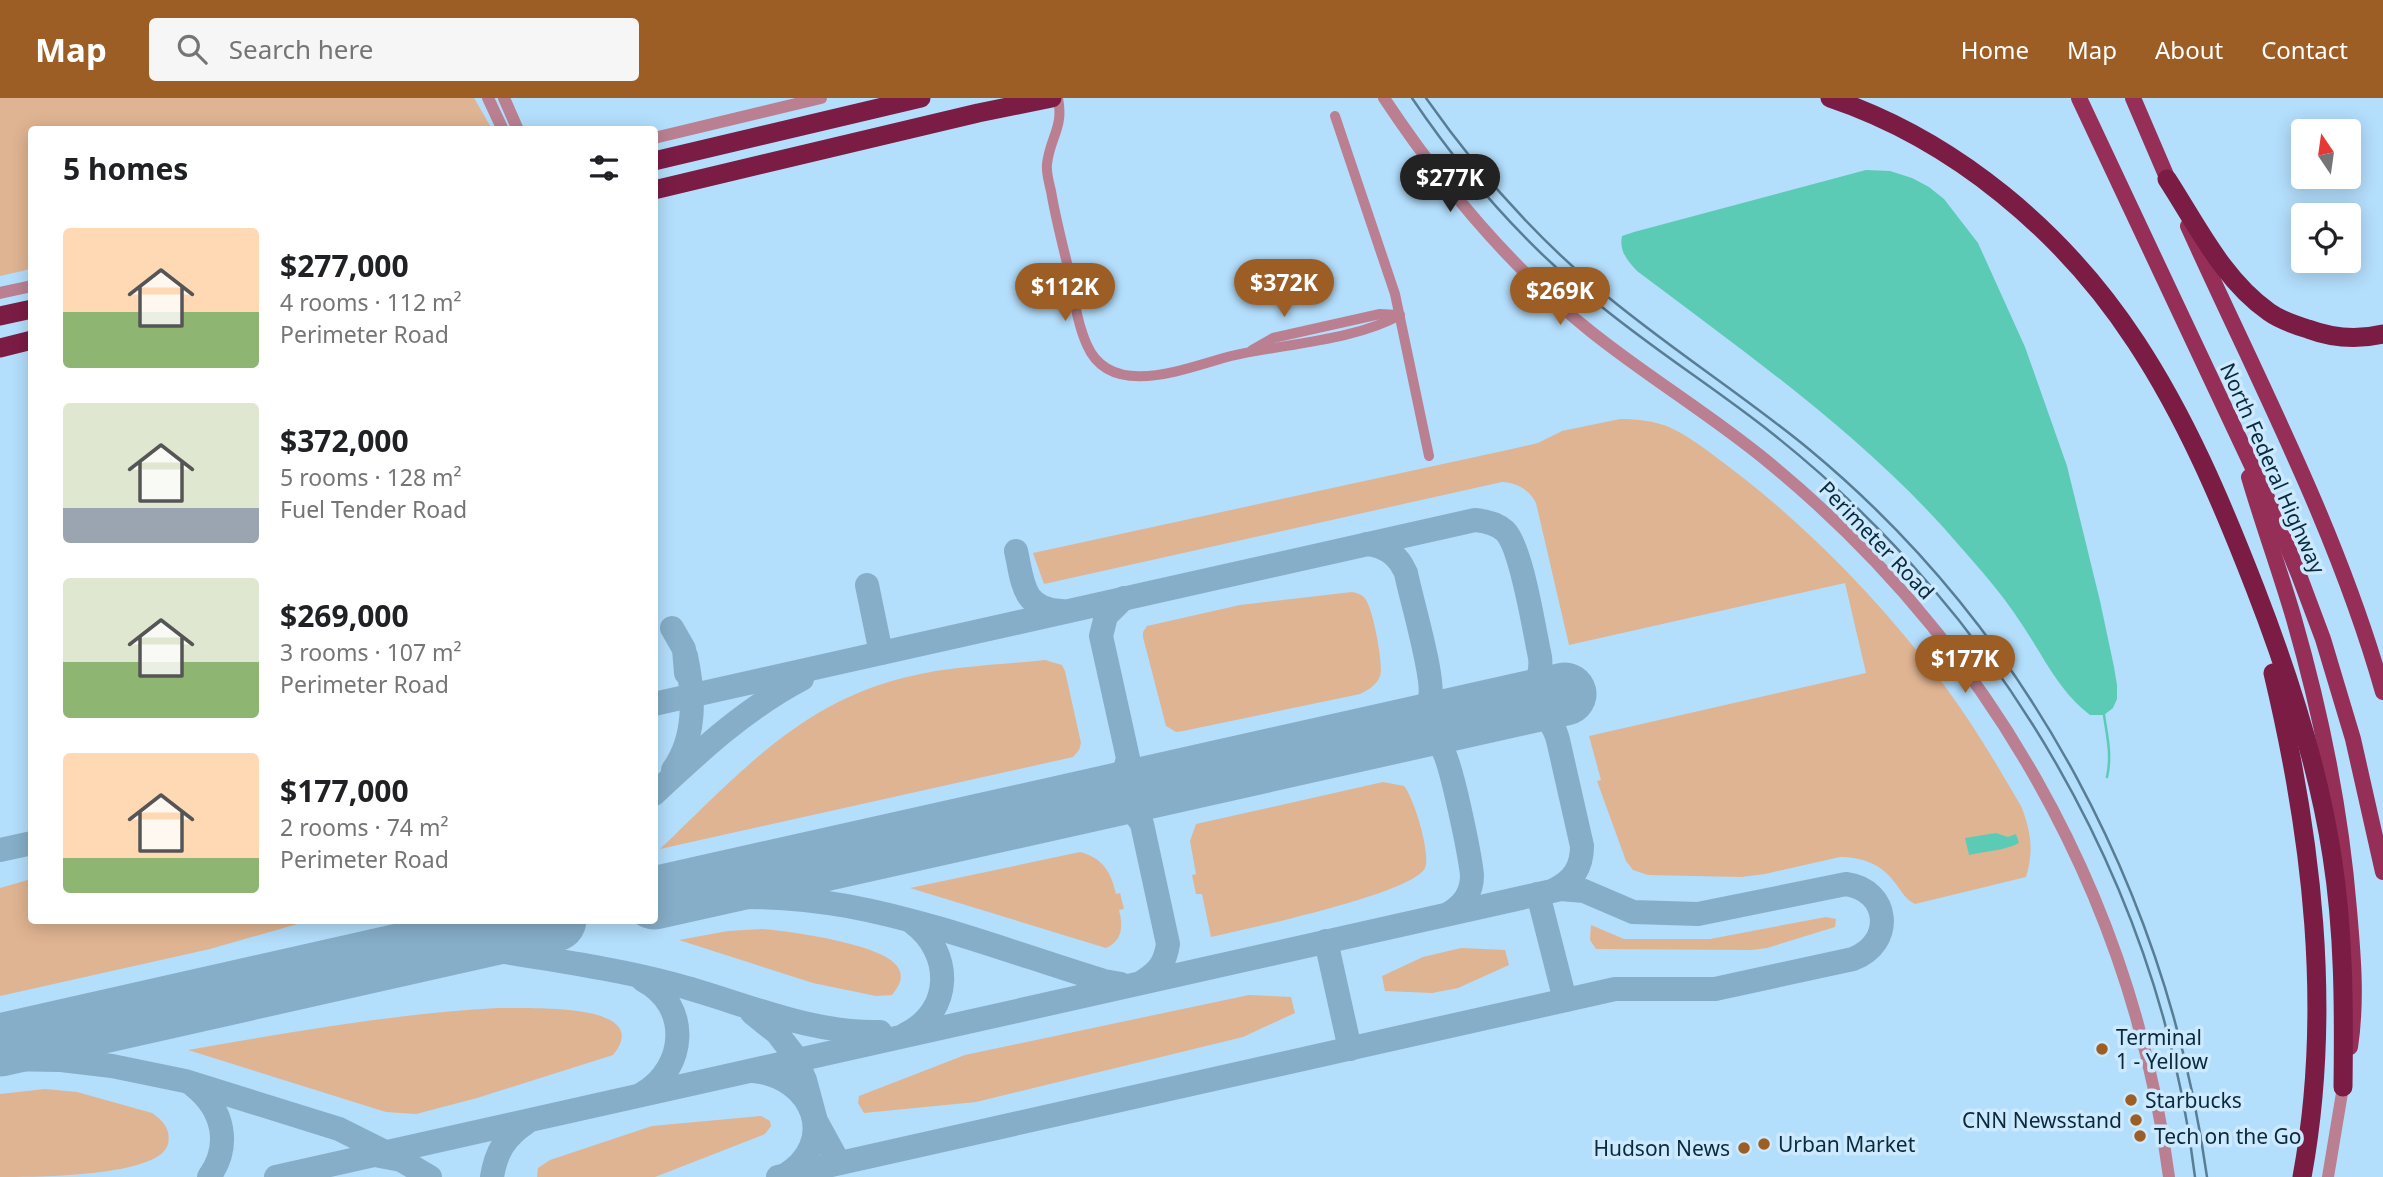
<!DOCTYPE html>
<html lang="en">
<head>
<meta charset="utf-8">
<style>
  body { margin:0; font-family:"Noto Sans",sans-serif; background:#f6f6f6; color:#202124; height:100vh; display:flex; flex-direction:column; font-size:26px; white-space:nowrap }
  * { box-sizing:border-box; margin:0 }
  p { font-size:23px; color:#757577 }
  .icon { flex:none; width:38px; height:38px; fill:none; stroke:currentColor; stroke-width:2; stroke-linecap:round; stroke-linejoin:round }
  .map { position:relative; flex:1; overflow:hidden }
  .drawer { position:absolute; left:28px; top:28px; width:630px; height:798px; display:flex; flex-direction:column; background:#fff; border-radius:7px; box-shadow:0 4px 18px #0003 }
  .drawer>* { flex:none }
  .needle { width:46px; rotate:347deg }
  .fabs { position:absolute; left:2291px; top:21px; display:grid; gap:14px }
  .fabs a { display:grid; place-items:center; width:70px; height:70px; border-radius:7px; background:#fff; box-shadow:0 4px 18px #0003; font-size:35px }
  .price { position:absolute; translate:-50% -60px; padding:0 16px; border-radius:24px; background:#9d5e25; color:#fff; font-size:23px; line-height:46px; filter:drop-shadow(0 2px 4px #0008) }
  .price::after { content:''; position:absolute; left:50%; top:42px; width:21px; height:16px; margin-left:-10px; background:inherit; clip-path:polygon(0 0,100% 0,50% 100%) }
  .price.on { background:#222; color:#fff }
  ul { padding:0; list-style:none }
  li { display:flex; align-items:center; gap:21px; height:175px; padding:0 35px }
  li span { display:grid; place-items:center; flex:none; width:196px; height:140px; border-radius:7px; color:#555 }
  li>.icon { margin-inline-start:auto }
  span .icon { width:84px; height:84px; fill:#fffc; stroke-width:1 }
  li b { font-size:30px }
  h2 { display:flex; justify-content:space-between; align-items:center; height:84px; padding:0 35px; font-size:30px }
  header { display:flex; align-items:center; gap:42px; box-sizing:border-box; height:98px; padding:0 35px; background:#9d5e25; color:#fff }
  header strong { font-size:33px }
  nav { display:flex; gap:38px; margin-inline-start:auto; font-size:24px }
  .search { width:490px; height:63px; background:#f6f6f6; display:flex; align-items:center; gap:18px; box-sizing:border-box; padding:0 24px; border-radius:7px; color:#757577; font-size:26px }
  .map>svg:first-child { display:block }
  .green { fill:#dfb492 }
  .water { fill:#5bcbb6 }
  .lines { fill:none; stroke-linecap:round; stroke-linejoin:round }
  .stream { stroke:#5bcbb6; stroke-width:2.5 }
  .taxiway { stroke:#86aec8; stroke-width:24 }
  .runway { stroke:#86aec8; stroke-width:63 }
  .minor { stroke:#ba8091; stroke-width:10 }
  .tertiary { stroke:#ba8091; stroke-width:12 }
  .primary { stroke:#962f58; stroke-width:16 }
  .motorway { stroke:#7b1c45; stroke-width:19 }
  .rail { stroke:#587d95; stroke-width:2.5 }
  .poi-dot { fill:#9d5e25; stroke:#cde9fd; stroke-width:2.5 }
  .labels { text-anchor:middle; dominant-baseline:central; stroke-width:7; stroke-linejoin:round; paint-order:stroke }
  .street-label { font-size:21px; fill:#09293c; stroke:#cde9fd }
  .poi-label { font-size:21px; fill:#09293c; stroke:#cde9fd; text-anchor:start }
</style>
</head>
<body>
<header>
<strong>Map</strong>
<div class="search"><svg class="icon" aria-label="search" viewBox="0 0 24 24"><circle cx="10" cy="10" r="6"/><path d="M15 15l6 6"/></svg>Search here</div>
<nav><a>Home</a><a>Map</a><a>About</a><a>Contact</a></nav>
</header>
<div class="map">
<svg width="2383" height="1079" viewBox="0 0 2383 1079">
  <rect width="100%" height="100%" fill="#b3defc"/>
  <!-- green -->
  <g class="green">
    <path d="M0,0h474l18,31 -460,1 -1,139 -31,7z"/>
    <path d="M1620,321c17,0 36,2 51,9 23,11 42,27 62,42 80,61 150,135 211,215 29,39 53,80 77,121 10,25 13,45 5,71l-111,27c-11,-5 -15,-16 -23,-25 -13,-16 -32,-22 -52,-22l-75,17 -24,3 -93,-2 -15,-5 -7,-9 -29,-80 4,-1 -12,-44 277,-63 -21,-90 -276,62 -33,-142c-7,-14 -19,-20 -34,-21l-458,102 -11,-31 479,-104 26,-6 24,-12z"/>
    <path d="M1352,494c6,1 11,3 14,8 7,10 18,66 14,76 -3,9 -12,14 -20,18l-177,37 -7,1 -10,-6 -23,-89v-5l4,-6 93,-21z"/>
    <path d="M1045,562l17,5 3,6 16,72 -2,7 -6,7 -413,92c78,-74 139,-146 247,-172 45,-11 93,-12 138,-17z"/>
    <path d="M1383,684l21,4c10,12 27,68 21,82 -13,26 -179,61 -214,69l-9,-43h-6l-4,-19 4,-1 -6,-33 6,-17z"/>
    <path d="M1080,754c23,6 31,20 36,42l4,-1 4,16 -5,1c4,16 4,30 -13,38l-196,-60z"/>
    <path d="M31,781l1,41 276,1 -98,28 -210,47v-108z"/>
    <path d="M1826,819l10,2 -1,8 -68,21 -15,2 -156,-1 -6,-9 1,-15 33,14h86z"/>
    <path d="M762,831c27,2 120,15 135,37 8,11 2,20 -5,29l-16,1 -63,-13 -134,-43 49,-9z"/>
    <path d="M1461,850l44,2 4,15 -51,23 -26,5 -47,-2 -3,-15 41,-19z"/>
    <path d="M1249,897l42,2 4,16 -52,24 -267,65 -112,11 -6,-10 1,-7 106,-41z"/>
    <path d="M497,910c25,1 160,-7 116,47l-136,43 -61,16 -30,-2 -198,-62c103,-18 205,-36 309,-42z"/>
    <path d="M45,991l32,3 75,21c11,8 19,16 16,31 -8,33 -135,33 -168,33v-83z"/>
    <path d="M761,1018l9,5 1,5 -6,8 -110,43h-118l1,-9 12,-8 102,-34z"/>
  </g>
  <!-- water -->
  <g class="water">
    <path d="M1866,72l24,1 22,7 17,9 15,12 34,44 47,104 42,119 33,135 14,66 3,18v14l-4,9 -9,7h-14c-32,-25 -45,-56 -67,-89 -23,-36 -52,-67 -80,-99 -90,-99 -200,-176 -306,-256 -10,-11 -18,-20 -15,-35l12,-4z"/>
    <path d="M1996,735l12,4 8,-3 3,9c-16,8 -33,8 -50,12l-4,-17z"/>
  </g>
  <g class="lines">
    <!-- stream -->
    <path class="stream" d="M2104,617c3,21 8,40 3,62"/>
    <!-- taxiway -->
    <g class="taxiway">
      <path d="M1367,446c20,3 31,11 39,29 5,26 29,105 24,125 -4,15 -16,25 -28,33"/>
      <path d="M1016,453c7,31 6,58 45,60"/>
      <path d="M867,487l14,68"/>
      <path d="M672,530l12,21 2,24"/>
      <path d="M654,606l821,-184c11,1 21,3 30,11 17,17 29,99 35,126 3,24 -10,37 -30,50"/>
      <path d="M1510,609c24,-1 42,9 48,33l24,106c0,22 -9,35 -28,44"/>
      <path d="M1402,633c15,0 29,4 39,16 10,12 29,109 31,128 0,19 -9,30 -24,39"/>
      <path d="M673,672c24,-34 21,-76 13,-114"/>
      <path d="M654,696c47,-44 91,-85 148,-115"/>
      <path d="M1089,702c21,-9 34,-18 39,-42l-27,-122 5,-20 18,-18"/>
      <path d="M1085,704c25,-3 43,-2 57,22l26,120c-3,19 -9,28 -26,38"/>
      <path d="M0,752l32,-7"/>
      <path d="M1538,796l27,106"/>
      <path d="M654,805c64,-9 129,-8 193,3 87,16 172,49 257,75l17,3"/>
      <path d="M1326,843l24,108"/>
      <path d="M453,845c73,14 149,22 220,41 69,18 135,50 207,48"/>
      <path d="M210,900l152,-45 88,-33"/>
      <path d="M752,915l25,20 17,22 11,25 11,41 23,42"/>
      <path d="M906,936c47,-23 47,-81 7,-111"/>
      <path d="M0,961l61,1 51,6 73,15 154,48 52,26"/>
      <path d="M753,973c60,5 87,71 31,105"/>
      <path d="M194,988c29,23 38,59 15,91"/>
      <path d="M642,996c45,-26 49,-89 1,-114"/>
      <path d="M380,1058l21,4 29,17"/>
      <path d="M276,1079l1285,-288 23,2 49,21 65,2 148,-30c44,6 49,59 7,75l-138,30h-100l-837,188"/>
      <path d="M492,1079c4,-25 13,-40 34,-54"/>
    </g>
    <!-- runway -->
    <g class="runway">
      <path d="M654,800l911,-204"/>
      <path d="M0,947l555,-125"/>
    </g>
    <!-- minor -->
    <g class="minor">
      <path d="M1058,0c6,30 -8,39 -11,66 -1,8 2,19 4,27 4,24 10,48 16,72 6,27 9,58 20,82 24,56 101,22 144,11 51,-12 123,-15 169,-41"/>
      <path d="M1335,18l60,178 34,162"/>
      <path d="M1252,252l21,-12 107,-24 18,1"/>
    </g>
    <!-- tertiary -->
    <g class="tertiary">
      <path d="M488,0l15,32"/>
      <path d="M504,0l14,32"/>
      <path d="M1384,0c57,86 124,167 205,232 57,46 121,84 178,131 220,180 365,432 402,716"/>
      <path d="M654,40l167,-40"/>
      <path d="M0,195l32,-7"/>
      <path d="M2328,1079l15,-90"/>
    </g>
    <!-- primary -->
    <g class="primary">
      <path d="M2079,0l190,404 30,73 24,64 30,100 30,133"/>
      <path d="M2133,0l39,91"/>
      <path d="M2188,128c69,153 149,303 195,466"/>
      <path d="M2249,379c14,48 31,94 45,142 27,94 47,192 55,291 4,45 8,91 1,137"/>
    </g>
    <!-- motorway -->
    <g class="motorway">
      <path d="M1830,0c125,42 234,134 306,244 50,76 86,161 119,246 33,85 63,176 77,268 12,76 12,153 11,231"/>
      <path d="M654,63l267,-63"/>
      <path d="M2167,81c30,46 56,101 102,133 11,8 26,13 39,17 24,9 50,11 75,5"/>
      <path d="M654,92l324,-77 74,-15"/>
      <path d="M0,218l32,-7"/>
      <path d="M0,250l32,-8"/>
      <path d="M2273,575c39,164 60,337 29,504"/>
    </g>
    <!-- rail -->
    <g class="rail">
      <path d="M1412,0c50,74 110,143 179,200 58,49 123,89 182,136 229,182 387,452 422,743"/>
      <path d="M1426,0c49,70 105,134 170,189 68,58 145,106 214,163 219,182 358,446 397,727"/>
    </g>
  </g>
  <!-- markers -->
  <g class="poi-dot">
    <circle cx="2102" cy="951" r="7"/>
    <circle cx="2131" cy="1002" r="7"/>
    <circle cx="2136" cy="1022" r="7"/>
    <circle cx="2140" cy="1038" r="7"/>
    <circle cx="1764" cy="1046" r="7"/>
    <circle cx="1744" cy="1050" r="7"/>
  </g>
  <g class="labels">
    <!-- street labels -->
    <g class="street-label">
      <text transform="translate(2273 370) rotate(66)">North Federal Highway</text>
      <text transform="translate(1877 442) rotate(46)">Perimeter Road</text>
    </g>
    <!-- poi labels -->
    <g class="poi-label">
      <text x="2116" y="939">Terminal<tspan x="2116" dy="24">1 - Yellow</tspan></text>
      <text x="2145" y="1002">Starbucks</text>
      <text x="2122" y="1022" text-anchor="end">CNN Newsstand</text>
      <text x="2154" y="1038">Tech on the Go</text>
      <text x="1778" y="1046">Urban Market</text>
      <text x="1730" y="1050" text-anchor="end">Hudson News</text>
    </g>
  </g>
</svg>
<div class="fabs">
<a><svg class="needle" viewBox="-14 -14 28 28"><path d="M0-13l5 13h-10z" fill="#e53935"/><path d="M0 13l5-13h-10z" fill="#757577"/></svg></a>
<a><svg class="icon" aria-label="locate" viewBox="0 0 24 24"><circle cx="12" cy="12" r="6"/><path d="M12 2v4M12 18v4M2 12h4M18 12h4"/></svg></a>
</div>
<b class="price on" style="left:1450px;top:116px">$277K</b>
<b class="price" style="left:1284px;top:221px">$372K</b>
<b class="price" style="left:1065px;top:225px">$112K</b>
<b class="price" style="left:1560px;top:229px">$269K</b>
<b class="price" style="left:1965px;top:597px">$177K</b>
<section class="drawer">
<h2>5 homes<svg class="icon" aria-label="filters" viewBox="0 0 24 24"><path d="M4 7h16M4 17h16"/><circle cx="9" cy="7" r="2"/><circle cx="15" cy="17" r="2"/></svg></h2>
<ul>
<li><span style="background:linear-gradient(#ffd9b3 60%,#8fb573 0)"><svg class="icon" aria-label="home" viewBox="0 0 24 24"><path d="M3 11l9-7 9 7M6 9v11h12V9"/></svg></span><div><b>$277,000</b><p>4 rooms · 112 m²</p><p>Perimeter Road</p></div></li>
<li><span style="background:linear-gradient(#dfe7d0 75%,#9aa5b1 0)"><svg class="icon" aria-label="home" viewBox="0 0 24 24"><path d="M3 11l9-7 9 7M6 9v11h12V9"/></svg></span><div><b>$372,000</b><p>5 rooms · 128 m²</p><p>Fuel Tender Road</p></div></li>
<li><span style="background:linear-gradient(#dfe7d0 60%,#8fb573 0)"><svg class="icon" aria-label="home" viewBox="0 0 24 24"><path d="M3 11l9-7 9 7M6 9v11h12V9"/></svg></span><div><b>$269,000</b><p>3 rooms · 107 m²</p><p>Perimeter Road</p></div></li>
<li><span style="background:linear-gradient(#ffd9b3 75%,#8fb573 0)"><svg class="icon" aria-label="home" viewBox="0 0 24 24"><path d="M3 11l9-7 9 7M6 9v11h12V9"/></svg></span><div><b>$177,000</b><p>2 rooms · 74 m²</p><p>Perimeter Road</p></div></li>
</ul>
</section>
</div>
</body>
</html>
